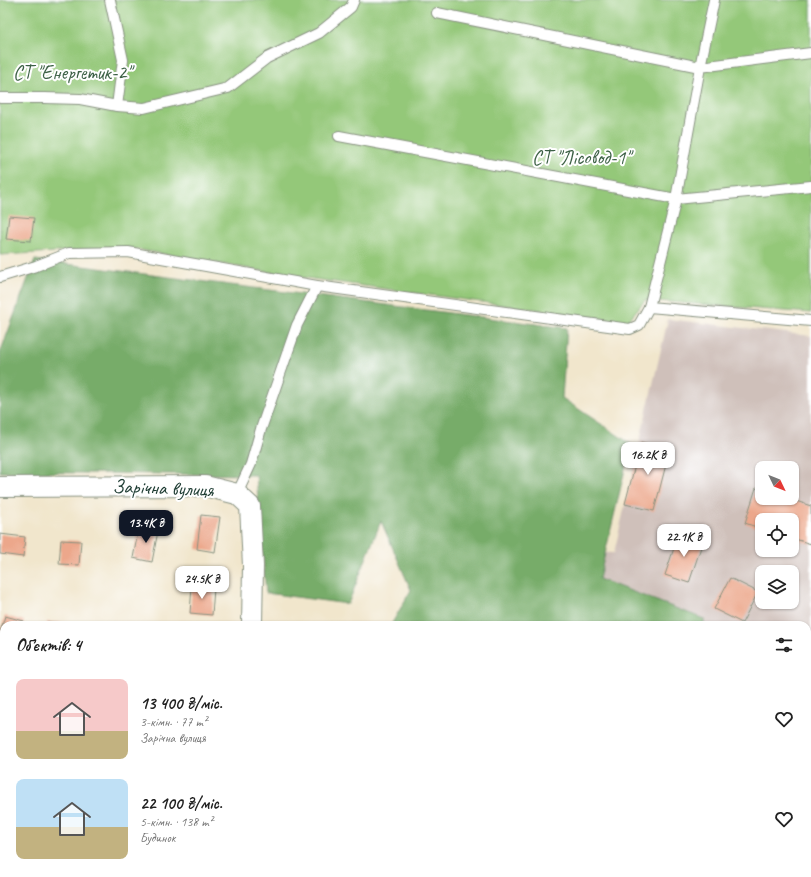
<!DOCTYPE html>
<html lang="uk">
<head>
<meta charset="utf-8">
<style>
  body { margin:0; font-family:Caveat,sans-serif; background:#f2f2f2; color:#222; height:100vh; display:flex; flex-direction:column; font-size:15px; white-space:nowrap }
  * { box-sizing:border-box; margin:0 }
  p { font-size:13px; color:#767676 }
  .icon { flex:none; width:22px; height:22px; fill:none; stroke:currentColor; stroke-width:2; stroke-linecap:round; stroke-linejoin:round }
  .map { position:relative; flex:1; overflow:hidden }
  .sheet { position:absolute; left:0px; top:621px; width:811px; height:256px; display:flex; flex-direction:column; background:#fff; border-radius:12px 12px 0 0; box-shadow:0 1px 3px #0004 }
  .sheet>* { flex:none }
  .needle { width:26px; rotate:133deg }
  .buttons { position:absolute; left:755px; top:461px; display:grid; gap:8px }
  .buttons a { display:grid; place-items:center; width:44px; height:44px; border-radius:8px; background:#fff; box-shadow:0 1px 3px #0004; font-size:20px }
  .price { position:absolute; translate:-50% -34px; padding:0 9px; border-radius:8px; background:#fff; color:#222; font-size:13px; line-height:26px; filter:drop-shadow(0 1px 2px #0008) }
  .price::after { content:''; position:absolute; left:50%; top:24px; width:12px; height:9px; margin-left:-6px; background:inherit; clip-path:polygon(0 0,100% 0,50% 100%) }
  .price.selected { background:#111827; color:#fff }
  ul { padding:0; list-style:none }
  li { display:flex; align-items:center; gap:12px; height:100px; padding:0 16px }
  li span { display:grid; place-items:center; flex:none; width:112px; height:80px; border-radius:8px; color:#555 }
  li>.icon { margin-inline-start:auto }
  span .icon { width:48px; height:48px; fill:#fffc; stroke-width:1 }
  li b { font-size:17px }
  h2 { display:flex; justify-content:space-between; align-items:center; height:48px; padding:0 16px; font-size:17px }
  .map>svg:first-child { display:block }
  .industrial { fill:#cfc0ba; fill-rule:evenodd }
  .green { fill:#94c879; stroke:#5a8256 }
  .forest { fill:#77ac69; stroke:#4b744e }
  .building { fill:#eca78b }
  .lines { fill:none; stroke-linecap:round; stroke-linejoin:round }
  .service-casing { stroke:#889280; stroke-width:12 }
  .minor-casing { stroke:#889280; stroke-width:22 }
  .service { stroke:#fff; stroke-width:10 }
  .minor { stroke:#fff; stroke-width:20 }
  .labels { text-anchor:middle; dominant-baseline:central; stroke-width:4; stroke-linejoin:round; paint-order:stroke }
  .park-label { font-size:20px; fill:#3c6045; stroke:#fff }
  .street-label { font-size:20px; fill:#1f3d34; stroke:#fff }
</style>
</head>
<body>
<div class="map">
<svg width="811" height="877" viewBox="0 0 811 877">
  <rect width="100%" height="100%" fill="#fff"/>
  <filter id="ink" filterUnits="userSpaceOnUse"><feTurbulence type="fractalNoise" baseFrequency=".025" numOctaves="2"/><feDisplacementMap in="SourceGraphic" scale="8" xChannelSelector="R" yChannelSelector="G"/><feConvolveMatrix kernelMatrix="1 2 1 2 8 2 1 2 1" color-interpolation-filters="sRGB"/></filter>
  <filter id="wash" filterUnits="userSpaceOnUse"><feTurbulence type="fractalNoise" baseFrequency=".012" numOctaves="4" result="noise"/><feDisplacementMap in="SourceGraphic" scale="16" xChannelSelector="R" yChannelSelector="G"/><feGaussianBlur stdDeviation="0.9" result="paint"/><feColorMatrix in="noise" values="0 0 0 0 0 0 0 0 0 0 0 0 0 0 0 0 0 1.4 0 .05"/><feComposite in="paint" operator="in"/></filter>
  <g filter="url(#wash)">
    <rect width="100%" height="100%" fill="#f1e6cc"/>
    <!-- industrial -->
    <path class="industrial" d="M668,319l143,17v403l-4,-2v-112h-271l45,-73 33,1zM762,468h30v30h-30zM762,520h30v30h-30zM762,572h30v30h-30z"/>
    <!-- green -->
    <path class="green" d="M0,0h811v313l-166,-13 -18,22 -335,-46 -163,-28 -129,7z"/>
    <!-- forest -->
    <g class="forest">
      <path d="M35,260l532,68 -5,70 69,46 -32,135 105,40v6h-313l20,-35 -30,-69 -33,83 -82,-11 -10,-118 -256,-3v-119z"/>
      <path d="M498,873h81v4h-82z"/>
    </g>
    <g id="blocks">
      <!-- building -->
      <g class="building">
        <path d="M9,216l25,2 -3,23 -25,-2z"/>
        <path d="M641,442l29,7 -16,62 -29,-7z"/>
        <path d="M756,488l6,2v8h25l24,8v38l-19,-6v-18h-30v9l-17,-6z"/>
        <path d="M201,515l19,2 -5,35 -18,-3z"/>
        <path d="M139,527l19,4 -6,31 -19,-4z"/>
        <path d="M679,533l24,8 -14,42 -24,-8z"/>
        <path d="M0,534l25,3 -2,20 -23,-3z"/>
        <path d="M61,540l20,1 -2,24 -20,-1z"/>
        <path d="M730,578l28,14 -16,31 -28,-14z"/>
        <path d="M192,586l22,2 -2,27 -22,-2z"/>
        <path d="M5,616l19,5 -1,4h-19v25l-4,-1v-17z"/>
        <path d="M47,622l21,1v2h-21z"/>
        <path d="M807,651l4,2v42l-4,-1z"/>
        <path d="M378,873h12l15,4h-28z"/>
        <path d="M446,873h31l-1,4h-31z"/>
        <path d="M611,873h37l-1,4h-24z"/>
        <path d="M689,873h19l13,4h-33z"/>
      </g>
    </g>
  </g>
  <g filter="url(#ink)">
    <use href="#blocks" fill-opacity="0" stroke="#889280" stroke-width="1"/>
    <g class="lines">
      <!-- service casing -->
      <g class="service-casing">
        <g id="service">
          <path d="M110,0l13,60 -6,46"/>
          <path d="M437,13l263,54 111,-14"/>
          <path d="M0,98h44l36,1 37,7 27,2 84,-20 39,-30 52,-25 32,-26 3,-7"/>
          <path d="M339,136l337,63 135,-13"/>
          <path d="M0,277l36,-11 33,-13 59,-1 189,34 313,43 9,-4 10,-18 27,-108 24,-132 14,-67"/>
          <path d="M649,307l162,14"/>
          <path d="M237,494l14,-30 10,-35 36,-104 20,-39"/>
          <path d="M564,877l1,-4"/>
        </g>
      </g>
      <!-- minor casing -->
      <g class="minor-casing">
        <g id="minor">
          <path d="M0,487l205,-1 32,8 13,12 3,60 -1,59"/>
          <path d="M0,660l4,1"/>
          <path d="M807,746l4,2"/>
          <path d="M0,823l4,-1"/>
          <path d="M317,877l7,-4"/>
        </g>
      </g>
      <!-- service -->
      <use href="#service" class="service"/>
      <!-- minor -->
      <use href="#minor" class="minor"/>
    </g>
  </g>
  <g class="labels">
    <!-- park labels -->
    <g class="park-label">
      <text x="72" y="72">СТ "Енергетик-2"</text>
      <text x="581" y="157">СТ "Лісовод-1"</text>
    </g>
    <!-- street labels -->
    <g class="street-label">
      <text transform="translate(163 488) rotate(2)">Зарічна вулиця</text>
    </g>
  </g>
</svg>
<div class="buttons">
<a><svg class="needle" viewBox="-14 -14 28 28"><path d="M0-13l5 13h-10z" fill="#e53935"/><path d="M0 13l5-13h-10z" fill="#767676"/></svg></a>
<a><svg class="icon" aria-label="locate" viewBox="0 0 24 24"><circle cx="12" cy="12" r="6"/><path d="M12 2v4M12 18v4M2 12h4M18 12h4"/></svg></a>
<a><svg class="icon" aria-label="layers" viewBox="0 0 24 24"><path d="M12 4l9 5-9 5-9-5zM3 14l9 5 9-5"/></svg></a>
</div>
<b class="price" style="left:648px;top:476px">16.2K ₴</b>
<b class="price selected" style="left:146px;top:544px">13.4K ₴</b>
<b class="price" style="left:684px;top:558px">22.1K ₴</b>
<b class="price" style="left:202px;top:600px">24.5K ₴</b>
<section class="sheet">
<h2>Об’єктів: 4<svg class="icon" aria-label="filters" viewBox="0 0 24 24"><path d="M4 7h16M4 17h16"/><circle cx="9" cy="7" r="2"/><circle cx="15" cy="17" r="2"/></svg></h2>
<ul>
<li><span style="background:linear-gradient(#f6c9c9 65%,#c2b280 0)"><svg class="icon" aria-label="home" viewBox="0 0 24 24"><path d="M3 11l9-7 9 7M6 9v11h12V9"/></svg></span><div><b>13 400 ₴/міс.</b><p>3-кімн. · 77 m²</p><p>Зарічна вулиця</p></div><svg class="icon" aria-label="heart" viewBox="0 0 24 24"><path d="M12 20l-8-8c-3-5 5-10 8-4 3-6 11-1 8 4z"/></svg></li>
<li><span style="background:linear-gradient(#bfe0f5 60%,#c2b280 0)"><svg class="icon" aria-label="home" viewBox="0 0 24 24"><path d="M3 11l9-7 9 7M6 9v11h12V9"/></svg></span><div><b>22 100 ₴/міс.</b><p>5-кімн. · 138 m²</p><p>Будинок</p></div><svg class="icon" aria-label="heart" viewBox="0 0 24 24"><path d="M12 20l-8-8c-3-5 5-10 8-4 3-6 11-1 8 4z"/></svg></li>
</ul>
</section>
</div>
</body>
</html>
